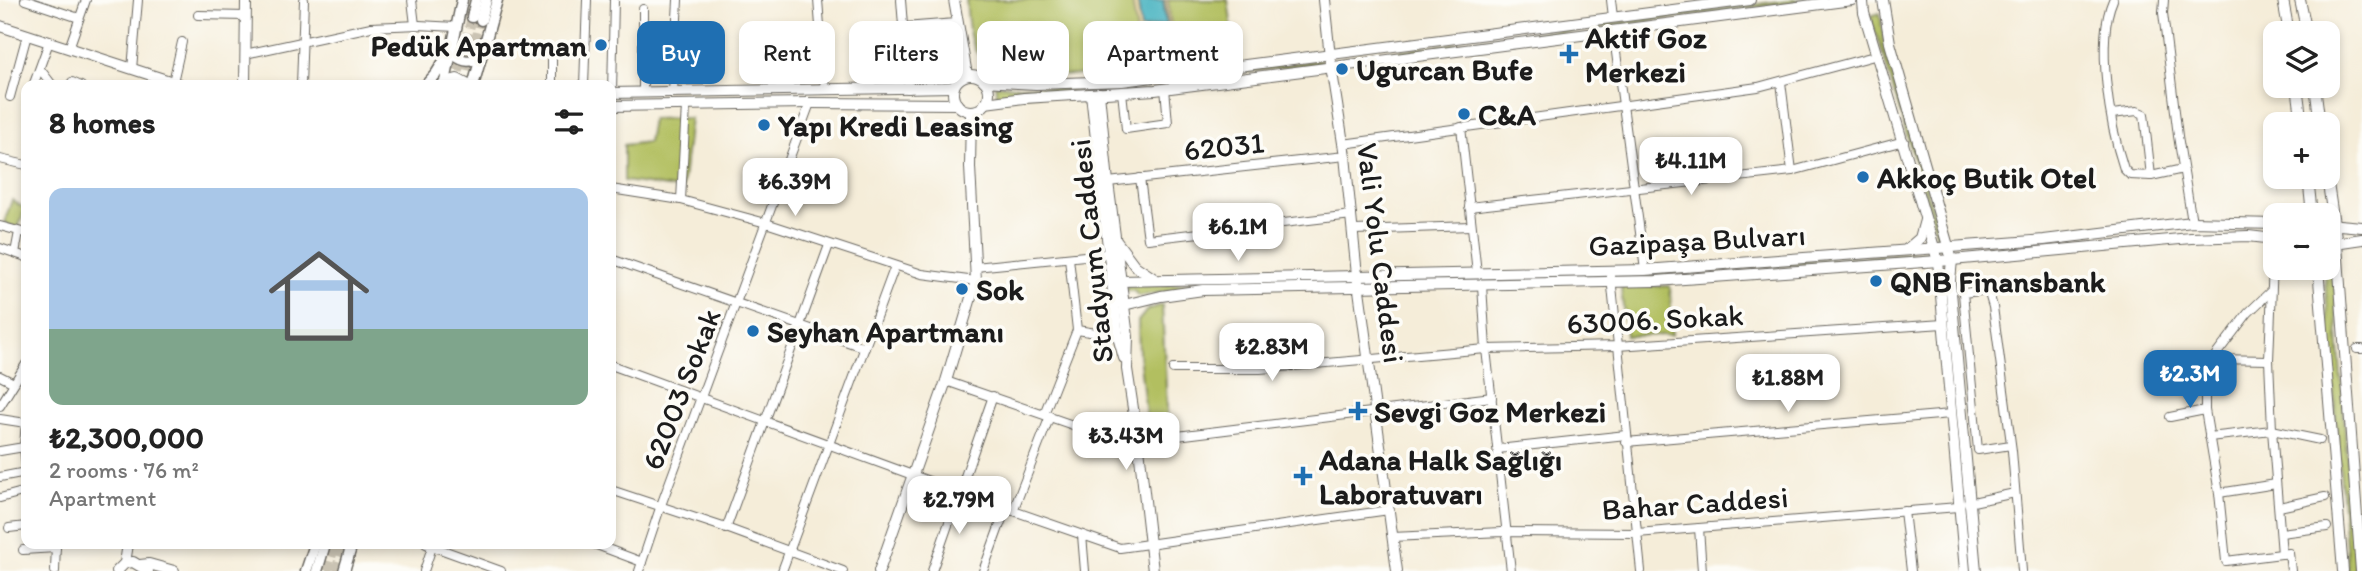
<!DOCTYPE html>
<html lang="en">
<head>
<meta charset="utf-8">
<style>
  body { margin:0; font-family:Itim,sans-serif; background:#f2f2f2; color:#222; height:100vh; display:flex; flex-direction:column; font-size:26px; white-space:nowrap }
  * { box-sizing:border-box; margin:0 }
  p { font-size:23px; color:#767676 }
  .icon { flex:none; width:38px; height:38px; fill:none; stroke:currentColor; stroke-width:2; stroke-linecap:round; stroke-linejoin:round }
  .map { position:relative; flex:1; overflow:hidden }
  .sheet { position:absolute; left:21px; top:80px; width:595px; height:469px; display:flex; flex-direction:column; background:#fff; border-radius:14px; box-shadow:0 4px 10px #0003 }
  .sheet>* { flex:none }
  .banner { position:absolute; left:637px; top:21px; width:665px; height:63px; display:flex; gap:14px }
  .controls { position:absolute; left:2263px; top:21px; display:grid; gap:14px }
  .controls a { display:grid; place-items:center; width:77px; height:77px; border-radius:14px; background:#fff; box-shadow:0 4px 10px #0003; font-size:35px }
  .price { position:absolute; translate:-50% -60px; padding:0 16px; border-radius:14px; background:#fff; color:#222; font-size:23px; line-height:46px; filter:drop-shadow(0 2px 4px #0008) }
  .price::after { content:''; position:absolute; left:50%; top:42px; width:21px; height:16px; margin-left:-10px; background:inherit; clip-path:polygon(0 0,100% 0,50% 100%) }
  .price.on { background:#1f6fb2; color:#fff }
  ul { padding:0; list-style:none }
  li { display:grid; align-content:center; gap:14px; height:371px; padding:0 28px }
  li span { display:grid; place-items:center; height:217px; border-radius:14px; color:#555 }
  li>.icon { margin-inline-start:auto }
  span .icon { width:126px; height:126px; fill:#fffc; stroke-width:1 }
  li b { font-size:30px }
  h2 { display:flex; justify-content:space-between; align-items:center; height:84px; padding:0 28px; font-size:30px }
  .chip { padding:0 24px; border-radius:14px; background:#fff; box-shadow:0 4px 10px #0003; font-size:24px; line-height:63px }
  .chip.on { background:#1f6fb2; color:#fff }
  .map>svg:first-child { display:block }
  .green { fill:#b2bf61; stroke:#676e3e; stroke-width:2 }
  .sand { fill:#eeda9e; stroke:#857b5d; stroke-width:2 }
  .water { fill:#43b1bf; stroke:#30666e; stroke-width:2 }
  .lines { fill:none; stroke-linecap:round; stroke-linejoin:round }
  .highway-tunnel { stroke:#cac3b3; stroke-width:10; stroke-dasharray:10 5; stroke-linecap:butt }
  .minor-casing { stroke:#68655e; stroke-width:10 }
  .major-casing { stroke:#68655e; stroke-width:12 }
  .highway-casing { stroke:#68655e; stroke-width:13 }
  .minor { stroke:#fff; stroke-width:8 }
  .major { stroke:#fff; stroke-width:10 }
  .highway { stroke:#fff; stroke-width:10 }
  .poi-dot { fill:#1f6fb2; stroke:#fdfcf7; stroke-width:2.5 }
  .labels { text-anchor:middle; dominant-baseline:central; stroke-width:7; stroke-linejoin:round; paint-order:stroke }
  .poi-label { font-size:30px; font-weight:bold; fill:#1c1c1c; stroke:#fdfcf7; text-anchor:start }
  .street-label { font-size:30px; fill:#1c1c1c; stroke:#fdfcf7 }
</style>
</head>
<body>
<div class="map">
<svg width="2362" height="571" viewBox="0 0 2362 571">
  <rect width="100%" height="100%" fill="#fdfcf7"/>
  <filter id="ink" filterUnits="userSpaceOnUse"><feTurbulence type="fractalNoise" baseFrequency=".0143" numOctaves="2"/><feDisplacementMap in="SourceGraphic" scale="14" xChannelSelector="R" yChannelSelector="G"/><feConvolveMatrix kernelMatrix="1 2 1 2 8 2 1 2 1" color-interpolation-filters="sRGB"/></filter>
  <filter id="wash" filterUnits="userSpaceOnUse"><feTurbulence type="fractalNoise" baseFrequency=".00686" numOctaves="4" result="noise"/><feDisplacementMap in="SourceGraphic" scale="28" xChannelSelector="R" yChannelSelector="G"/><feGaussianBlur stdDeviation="1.57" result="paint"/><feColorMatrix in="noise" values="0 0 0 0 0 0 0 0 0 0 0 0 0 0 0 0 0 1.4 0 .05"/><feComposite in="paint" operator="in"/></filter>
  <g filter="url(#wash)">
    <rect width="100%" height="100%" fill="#f5edd9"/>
    <!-- green -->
    <g class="green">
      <path d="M966,0h262l8,57c-49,7 -228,40 -259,-4 -10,-15 -9,-36 -11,-53z"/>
      <path d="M1789,0h24l-469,61 -1,-3z"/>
      <path d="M1880,13l4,30 57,195 -3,1 -58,-194 -10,-29z"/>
      <path d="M1321,60v3l-191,23 -133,11 -2,-12 64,3 71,-4z"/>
      <path d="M690,118l-8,71 -58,-8v-36l24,-3 4,-23z"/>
      <path d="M12,200l13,9 -7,19 -14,-5z"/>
      <path d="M2332,250l23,321h-7l-24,-303h4v-16z"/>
      <path d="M1927,252l1,3 -312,23 1,-3z"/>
      <path d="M1602,275v3l-230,4 -1,-3z"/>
      <path d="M1347,280v3l-144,3 -65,10 -4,-5h-7l-1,-5z"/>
      <path d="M1670,286l2,49 -46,1 -5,-49z"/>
      <path d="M1162,305l7,144 -19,2 -11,-97 -1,-33 10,-12z"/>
    </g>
    <!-- sand -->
    <path class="sand" d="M1132,0h5l4,29h4l2,13 9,-1 -2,-13 14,-4 -3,-24h3l3,27 -13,3 2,14 -15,2 -3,-13h-5z"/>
    <!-- water -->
    <path class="water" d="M1138,0h25l3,24 -25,5z"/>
  </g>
  <g filter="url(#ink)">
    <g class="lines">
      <!-- highway-tunnel -->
      <g class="highway-tunnel">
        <path d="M455,86l17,-69"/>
        <path d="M465,86l16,-66"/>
        <path d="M327,571l8,-27"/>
        <path d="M336,571l8,-27"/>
      </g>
      <!-- minor casing -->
      <g class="minor-casing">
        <g id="minor">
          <path d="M25,0l54,18"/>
          <path d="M412,0l3,25"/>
          <path d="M818,0l7,90"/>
          <path d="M901,0l7,89"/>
          <path d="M1611,0l2,17"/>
          <path d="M2113,0c-18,41 -3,127 11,169l6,6 21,1 32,-7"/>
          <path d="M2164,0l-1,13 15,123 14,86"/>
          <path d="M198,15l48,1"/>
          <path d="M904,27l52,-4"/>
          <path d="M1613,30l32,240"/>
          <path d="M69,48l17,-48"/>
          <path d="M245,54l126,-27 48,-2 37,2"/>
          <path d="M552,58v28"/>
          <path d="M40,69l13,17"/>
          <path d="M132,69l6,-69"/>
          <path d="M173,82l9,-40"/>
          <path d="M1781,82l11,89"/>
          <path d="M33,86l16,-44"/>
          <path d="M70,86l2,-4 9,4"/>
          <path d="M301,86l3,-86"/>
          <path d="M584,86l3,-86"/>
          <path d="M643,92v-83"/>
          <path d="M673,92l5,-92"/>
          <path d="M1122,92l4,37 42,-6 -3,-35"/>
          <path d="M612,93l2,-93"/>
          <path d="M10,97l17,-62"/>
          <path d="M2112,114l25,-3 7,3 7,62"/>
          <path d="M1461,127l16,146"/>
          <path d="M1343,144l415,-57 120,-32"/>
          <path d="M0,159l26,6"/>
          <path d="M1140,178l8,61 204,-24"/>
          <path d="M1108,182l237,-26"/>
          <path d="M611,189l70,11 85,23 156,51 54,7"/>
          <path d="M681,200l5,-94"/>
          <path d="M1469,207l323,-36 112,-30"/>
          <path d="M0,226l26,7"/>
          <path d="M1354,230l117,-4"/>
          <path d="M2274,238l-5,122 3,70 10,124"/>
          <path d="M0,248l26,9"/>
          <path d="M15,253l4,-21"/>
          <path d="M1069,258l8,72 45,7"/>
          <path d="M611,259l254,89"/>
          <path d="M975,267l139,-14"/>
          <path d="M1611,277l30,294"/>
          <path d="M1482,285l4,64 25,222"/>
          <path d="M2271,291l-23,22 -33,43 -10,38v16l14,83 7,68 63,-8 2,18"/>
          <path d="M2357,349h5"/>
          <path d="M2214,359l55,1"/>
          <path d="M611,365l348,127 161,56 269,-38"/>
          <path d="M1173,369h87l226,-20 131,-3 326,-22"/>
          <path d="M0,376l14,7"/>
          <path d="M946,381l193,67"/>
          <path d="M0,406l26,-42"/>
          <path d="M1044,414l33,-84"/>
          <path d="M2170,417l35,-7"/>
          <path d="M0,419l26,4"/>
          <path d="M26,420l-2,27 2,20"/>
          <path d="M1177,436l315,-39"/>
          <path d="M2209,437l63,-7 48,10"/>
          <path d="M1626,442l325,-28"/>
          <path d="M2011,445l-33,5 -15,-157 25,-3 5,17 19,144 10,120"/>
          <path d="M1498,449l128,-14"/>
          <path d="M0,451l24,-4"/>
          <path d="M0,477l26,-5"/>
          <path d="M611,490l118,39 114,42"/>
          <path d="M2219,493l57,-9"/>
          <path d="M0,498l26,-7"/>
          <path d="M1968,503l47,-10"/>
          <path d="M2279,507l46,-10"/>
          <path d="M1013,511l37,-95"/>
          <path d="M1904,511l7,60"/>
          <path d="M9,528l17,-2"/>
          <path d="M1699,528l3,43"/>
          <path d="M726,529l103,-284"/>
          <path d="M2281,533l46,-6"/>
          <path d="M1082,535l3,36"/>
          <path d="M1392,537l110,-5 135,1 321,-26"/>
          <path d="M426,544l75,27"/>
          <path d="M594,544l48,18"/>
          <path d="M23,550l33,-2"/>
          <path d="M55,571l1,-27"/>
          <path d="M424,571l9,-27"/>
          <path d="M639,571l21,-63 150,-405"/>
          <path d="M782,571l113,-305"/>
          <path d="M932,571l61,-175"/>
          <path d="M983,571l23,-63"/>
        </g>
      </g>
      <!-- major casing -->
      <g class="major-casing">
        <g id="major">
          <path d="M954,0l13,75"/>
          <path d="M1324,0l7,66 14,90 12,119 40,296"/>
          <path d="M1883,0l7,43 62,217 -2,21 26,290"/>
          <path d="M2283,0l6,33"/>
          <path d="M2300,0l7,33"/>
          <path d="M1863,2l1,11 74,248 27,310"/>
          <path d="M0,26l185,60"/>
          <circle cx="971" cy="93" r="18"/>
          <path d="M984,81l52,3 86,-3 628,-81"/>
          <path d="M245,86l1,-86"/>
          <path d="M441,86l4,-4 12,-3 13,7"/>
          <path d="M2297,86l5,38"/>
          <path d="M2315,86l5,38"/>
          <path d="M611,93l343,-6"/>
          <path d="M1099,93l9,89 20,155 -1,32 12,79 14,123"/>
          <path d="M1091,94l27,243 6,21"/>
          <path d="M985,103l39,-5 131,-8 697,-90"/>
          <path d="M611,106l199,-3 147,1"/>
          <path d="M2308,177l4,38"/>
          <path d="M2327,177l10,67 24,327"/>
          <path d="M2328,224l34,3"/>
          <path d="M1117,242l18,24 21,14"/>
          <path d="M2328,244l34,-5"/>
          <path d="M1906,250l14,-12 5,-18"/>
          <path d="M2318,268l25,303"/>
          <path d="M1120,281l525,-11 399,-30 148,-18 83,2"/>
          <path d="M1124,305l37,-9 42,-6 453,-9 296,-21 239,-22 57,-2 27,3"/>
          <path d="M125,563l3,-19"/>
          <path d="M140,565l9,-1 25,7"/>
          <path d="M117,571l8,-8 8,-1 15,9"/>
          <path d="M879,571l67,-190 30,-100 -6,-114 1,-56"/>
        </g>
      </g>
      <!-- highway casing -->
      <g class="highway-casing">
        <g id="highway">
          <path d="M472,17l4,-17"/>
          <path d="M481,20l5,-20"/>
          <path d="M453,44l2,11c9,8 17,7 26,1"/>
          <path d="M445,82l17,-82"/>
          <path d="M425,86l11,-12 11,-18"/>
          <path d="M473,86l24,-86"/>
          <path d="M306,571l9,-27"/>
          <path d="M317,571l8,-27"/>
          <path d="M344,571l8,-27"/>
        </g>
      </g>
      <!-- minor -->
      <use href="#minor" class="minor"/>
      <!-- major -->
      <use href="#major" class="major"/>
      <!-- highway -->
      <use href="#highway" class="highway"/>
    </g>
  </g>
  <!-- markers -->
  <g class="poi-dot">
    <circle cx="601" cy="45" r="7"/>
    <path d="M1565.5 43.5h7v7h7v7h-7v7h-7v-7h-7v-7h7z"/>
    <circle cx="1342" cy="69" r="7"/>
    <circle cx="1464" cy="114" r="7"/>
    <circle cx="764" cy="125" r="7"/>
    <circle cx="1863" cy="177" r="7"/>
    <circle cx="1876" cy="281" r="7"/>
    <circle cx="962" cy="289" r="7"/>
    <circle cx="753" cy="331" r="7"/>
    <path d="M1354.5 400.5h7v7h7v7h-7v7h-7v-7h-7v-7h7z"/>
    <path d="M1299.5 465.5h7v7h7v7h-7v7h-7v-7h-7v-7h7z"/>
  </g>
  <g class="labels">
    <!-- poi labels -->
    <g class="poi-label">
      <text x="1585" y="37">Aktif Goz<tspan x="1585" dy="34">Merkezi</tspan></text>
      <text x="587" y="45" text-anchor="end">Pedük Apartman</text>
      <text x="1356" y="69">Ugurcan Bufe</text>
      <text x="1478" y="114">C&amp;A</text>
      <text x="778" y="125">Yapı Kredi Leasing</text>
      <text x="1877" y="177">Akkoç Butik Otel</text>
      <text x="1890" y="281">QNB Finansbank</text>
      <text x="976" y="289">Sok</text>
      <text x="767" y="331">Seyhan Apartmanı</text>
      <text x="1374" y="411">Sevgi Goz Merkezi</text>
      <text x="1319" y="459">Adana Halk Sağlığı<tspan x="1319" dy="34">Laboratuvarı</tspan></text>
    </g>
    <!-- street labels -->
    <g class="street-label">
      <text transform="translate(1224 146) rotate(-6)">62031</text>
      <text transform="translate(1697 240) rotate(-3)">Gazipaşa Bulvarı</text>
      <text transform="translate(1091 251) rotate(-96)">Stadyum Caddesi</text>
      <text transform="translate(1381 253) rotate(83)">Vali Yolu Caddesi</text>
      <text transform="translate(1655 319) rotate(-3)">63006. Sokak</text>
      <text transform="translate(681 389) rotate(-69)">62003 Sokak</text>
      <text transform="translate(1695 503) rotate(-4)">Bahar Caddesi</text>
    </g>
  </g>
</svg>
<div class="controls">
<a><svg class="icon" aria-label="layers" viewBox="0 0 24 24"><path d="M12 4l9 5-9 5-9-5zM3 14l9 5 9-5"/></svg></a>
<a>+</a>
<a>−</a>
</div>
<b class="price" style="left:1691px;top:197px">₺4.11M</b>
<b class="price" style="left:795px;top:218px">₺6.39M</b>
<b class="price" style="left:1238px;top:263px">₺6.1M</b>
<b class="price" style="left:1272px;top:383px">₺2.83M</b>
<b class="price on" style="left:2190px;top:410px">₺2.3M</b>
<b class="price" style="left:1788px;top:414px">₺1.88M</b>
<b class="price" style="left:1126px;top:472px">₺3.43M</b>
<b class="price" style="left:959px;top:536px">₺2.79M</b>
<div class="banner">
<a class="chip on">Buy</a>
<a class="chip">Rent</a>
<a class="chip">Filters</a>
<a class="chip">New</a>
<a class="chip">Apartment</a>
</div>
<section class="sheet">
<h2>8 homes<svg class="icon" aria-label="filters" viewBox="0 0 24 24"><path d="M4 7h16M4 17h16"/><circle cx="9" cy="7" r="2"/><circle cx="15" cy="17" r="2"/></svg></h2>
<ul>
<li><span style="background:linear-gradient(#a9c7e8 65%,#7fa58c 0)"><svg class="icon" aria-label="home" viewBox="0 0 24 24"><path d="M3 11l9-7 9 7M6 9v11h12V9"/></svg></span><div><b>₺2,300,000</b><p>2 rooms · 76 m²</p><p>Apartment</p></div></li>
</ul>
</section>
</div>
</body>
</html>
